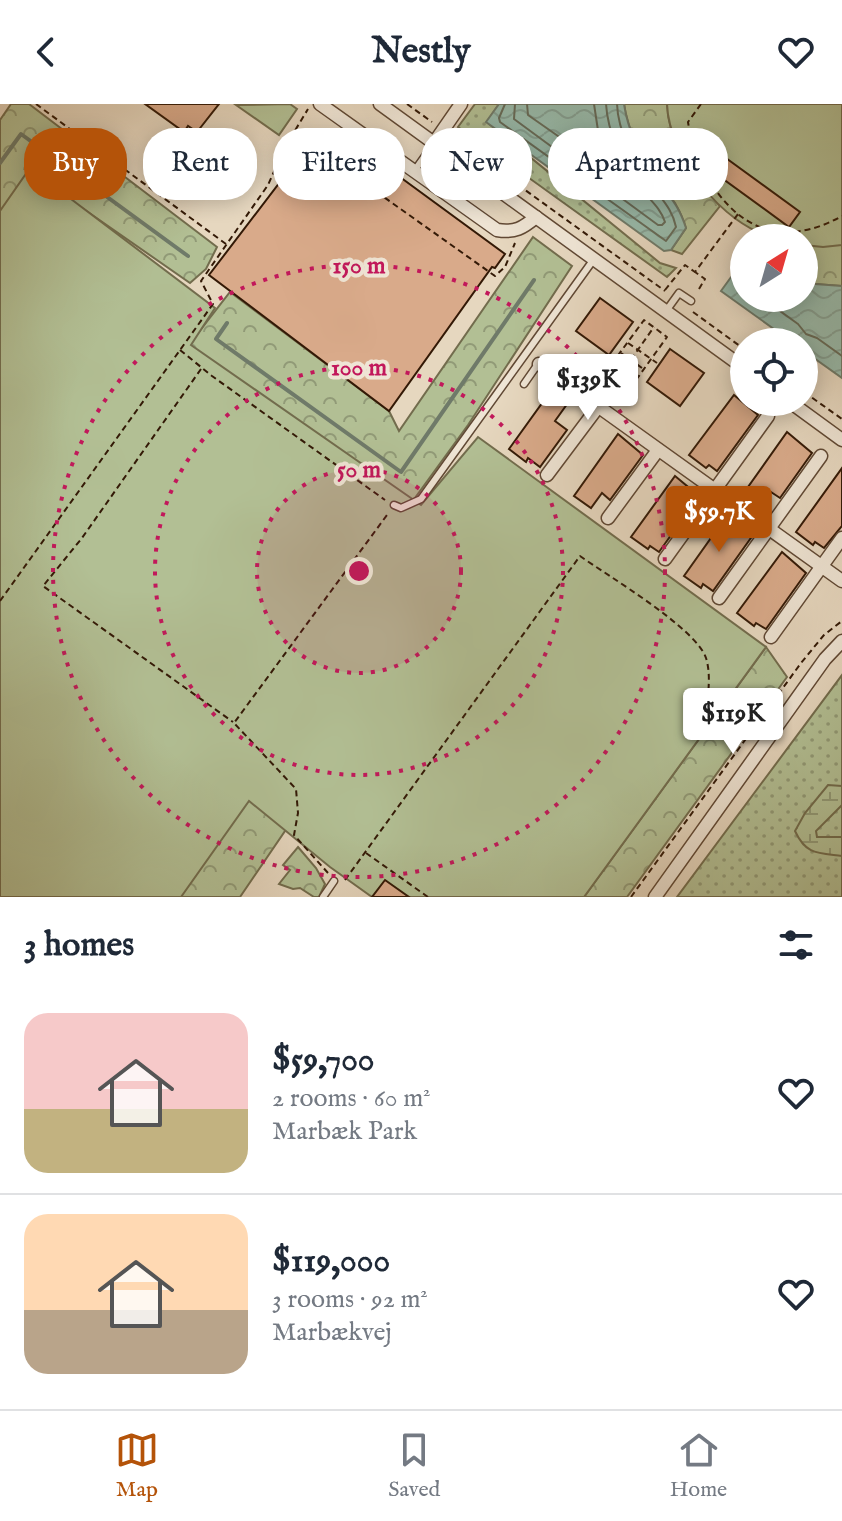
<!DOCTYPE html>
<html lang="en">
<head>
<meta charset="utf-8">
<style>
  body { margin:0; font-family:"IM FELL English",serif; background:#f6f6f7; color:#1f2937; height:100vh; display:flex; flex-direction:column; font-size:30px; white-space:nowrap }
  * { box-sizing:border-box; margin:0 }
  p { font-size:26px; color:#747a83 }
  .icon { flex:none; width:44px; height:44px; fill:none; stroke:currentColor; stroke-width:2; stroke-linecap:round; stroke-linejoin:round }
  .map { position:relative; height:793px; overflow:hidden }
  .sheet { display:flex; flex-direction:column; background:#fff; flex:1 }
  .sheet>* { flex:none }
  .top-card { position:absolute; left:24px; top:24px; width:794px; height:72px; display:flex; gap:16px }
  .needle { width:52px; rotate:37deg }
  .tools { position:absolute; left:730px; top:120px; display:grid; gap:16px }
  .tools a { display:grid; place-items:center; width:88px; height:88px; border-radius:50%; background:#fff; box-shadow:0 4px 20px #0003; font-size:40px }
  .price { position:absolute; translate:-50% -68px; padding:0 18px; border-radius:8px; background:#fff; color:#222; font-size:26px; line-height:52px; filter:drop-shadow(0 2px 4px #0008) }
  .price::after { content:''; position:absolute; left:50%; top:48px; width:24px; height:18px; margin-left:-12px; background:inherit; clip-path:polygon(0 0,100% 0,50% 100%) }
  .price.on { background:#b45309; color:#fff }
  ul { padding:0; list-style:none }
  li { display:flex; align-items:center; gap:24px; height:200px; padding:0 24px }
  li+li { border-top:2px solid #e0e1e3 }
  li span { display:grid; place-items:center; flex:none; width:224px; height:160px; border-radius:24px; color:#555 }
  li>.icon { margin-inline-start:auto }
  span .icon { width:96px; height:96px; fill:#fffc; stroke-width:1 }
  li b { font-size:34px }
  h2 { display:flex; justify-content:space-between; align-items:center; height:96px; padding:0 24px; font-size:34px }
  .chip { padding:0 28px; border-radius:32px; background:#fff; box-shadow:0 4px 20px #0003; font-size:28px; line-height:72px }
  .chip.on { background:#b45309; color:#fff }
  header { display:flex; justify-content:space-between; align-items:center; height:104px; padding:0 24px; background:#fff; font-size:36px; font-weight:800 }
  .dock { display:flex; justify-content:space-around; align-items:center; height:112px; border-top:2px solid #e0e1e3; background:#fff; font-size:22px; color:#747a83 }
  .dock a { display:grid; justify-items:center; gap:4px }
  .dock .on { color:#b45309 }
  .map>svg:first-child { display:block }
  .grass { fill:url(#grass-dots); stroke:#726c4d; stroke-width:2 }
  .forest { fill:url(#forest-crowns); stroke:#726c4d; stroke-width:2 }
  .wetland { fill:url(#wetland-marsh); stroke:#726c4d; stroke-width:2 }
  .pitch { fill:#b2bf94; stroke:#726c4d; stroke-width:2 }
  .water { fill:url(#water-waves); stroke:#6f7a69; stroke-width:2 }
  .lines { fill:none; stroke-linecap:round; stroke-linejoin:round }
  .shore { stroke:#656a58; stroke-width:2 }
  .stream { stroke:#6f7a69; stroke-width:4 }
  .building { fill:#d9aa8a; stroke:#331906; stroke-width:2 }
  .lane-casing { stroke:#604834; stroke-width:9 }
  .street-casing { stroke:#604834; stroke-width:15 }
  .path { stroke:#331906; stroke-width:2; stroke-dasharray:6 4; stroke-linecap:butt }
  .lane { stroke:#efe5d5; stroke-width:6 }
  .street { stroke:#efe5d5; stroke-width:12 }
  .ring { fill:none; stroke:#c2185b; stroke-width:4; stroke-dasharray:4 8 }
  .centre { fill:#c2185b; stroke:#efe5d5; stroke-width:4 }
  .ring-label { font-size:24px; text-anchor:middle; font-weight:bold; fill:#c2185b; stroke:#efe5d5; stroke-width:8; stroke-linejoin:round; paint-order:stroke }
</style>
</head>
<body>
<header><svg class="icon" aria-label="back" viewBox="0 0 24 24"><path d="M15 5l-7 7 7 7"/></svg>Nestly<svg class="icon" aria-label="heart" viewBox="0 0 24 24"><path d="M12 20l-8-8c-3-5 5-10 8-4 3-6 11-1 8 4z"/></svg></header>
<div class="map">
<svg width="842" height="793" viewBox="0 0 842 793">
  <defs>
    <pattern id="grass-dots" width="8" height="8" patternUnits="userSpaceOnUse" patternTransform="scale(2)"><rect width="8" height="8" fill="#b2bf94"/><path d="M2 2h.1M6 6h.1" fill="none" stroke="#919a77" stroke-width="1.8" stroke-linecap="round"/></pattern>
    <pattern id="forest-crowns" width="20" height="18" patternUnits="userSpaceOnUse" patternTransform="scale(2)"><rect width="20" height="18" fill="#b2bf94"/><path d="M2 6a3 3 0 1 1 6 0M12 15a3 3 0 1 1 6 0" fill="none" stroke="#919a77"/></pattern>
    <pattern id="wetland-marsh" width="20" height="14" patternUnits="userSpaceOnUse" patternTransform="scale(2)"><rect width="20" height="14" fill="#b2bf94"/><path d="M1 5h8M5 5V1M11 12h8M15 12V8" fill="none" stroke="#919a77"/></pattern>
    <pattern id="water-waves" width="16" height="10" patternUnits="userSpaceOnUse" patternTransform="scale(2)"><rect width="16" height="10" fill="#97baab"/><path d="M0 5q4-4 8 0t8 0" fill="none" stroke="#839f92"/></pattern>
  </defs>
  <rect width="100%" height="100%" fill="#e6d7bf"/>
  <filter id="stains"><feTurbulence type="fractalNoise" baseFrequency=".0025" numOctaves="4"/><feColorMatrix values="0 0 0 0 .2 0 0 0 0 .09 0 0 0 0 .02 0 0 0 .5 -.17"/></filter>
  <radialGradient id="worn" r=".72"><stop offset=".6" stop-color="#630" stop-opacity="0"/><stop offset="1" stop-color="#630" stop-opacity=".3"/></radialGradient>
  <!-- grass -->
  <g class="grass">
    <path d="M475,0h24l-12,18 173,141 16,5 -9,9 -209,-150z"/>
    <path d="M842,571v222h-165z"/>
  </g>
  <!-- forest -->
  <g class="forest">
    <path d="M11,0h18l188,143 -11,22 -16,14 -157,-109 -33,45v-99z"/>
    <path d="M624,0h43c1,41 28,72 53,102l-38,48 -11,-4 15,-22c-8,-25 -15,-29 -29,-49 -16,-22 -29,-48 -33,-75z"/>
    <path d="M533,133l39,29 -104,159 -56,77 -224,-156 42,-54 159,119 10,20z"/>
    <path d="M804,141h38v41l-27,-2 -11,-4z"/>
    <path d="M766,543l21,30 -160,220h-43z"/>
    <path d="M268,667l19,57 -47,69h-62z"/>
    <path d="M298,743l18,21 9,16 -6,13h-5l-14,-9 -7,1 -14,-5 11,-14 -7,-5z"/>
  </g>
  <!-- wetland -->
  <path class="wetland" d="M828,681l14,1v19l-26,26 1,6h25v19c-24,-3 -36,-1 -47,-25l10,-18z"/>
  <!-- pitch -->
  <g class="pitch">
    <path d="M290,0l7,5 -18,26 -43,-30z"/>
    <path d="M667,0h175v141l-19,2 -19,-2v-7c-10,0 -21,2 -31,-1 -51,-12 -104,-81 -106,-133z"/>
    <path d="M30,64l185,140 -24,37 230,160 57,-68 288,210 -182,250h-212l-42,-30 -81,-66 -68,96h-181v-686z"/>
  </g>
  <!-- water -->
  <g class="water">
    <path d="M499,0h125c4,27 17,53 33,75 14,20 21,25 29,49l-15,22 -7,1 -178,-129z"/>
    <path d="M744,165v29h60v-18l11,4 27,2v92l-38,-27v-9h-12l-71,-51 13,-18z"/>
  </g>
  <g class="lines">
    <!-- shore -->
    <g class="shore">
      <path d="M505,0l-6,14 1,4 166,119 10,-14c-4,-19 -15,-28 -25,-43 -17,-22 -33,-52 -34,-80"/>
      <path d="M515,0l-1,15 144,106h4l3,-3c-4,-13 -14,-21 -22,-31 -19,-25 -35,-56 -37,-87"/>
      <path d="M527,0l1,11 87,61 2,-5 -18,-34 -5,-33"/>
      <path d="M762,194l36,26 8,10 11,4 25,18"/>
    </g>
    <!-- stream -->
    <g class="stream">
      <path d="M0,59l21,-29 167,122"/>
      <path d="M227,219l-11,16 185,133 133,-192"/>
    </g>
  </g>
  <!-- building -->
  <g class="building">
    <path d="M145,0h74l-22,28 -9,-6 -4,6z"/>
    <path d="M359,43l146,107 -10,14 -3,-1 -103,144 -180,-136 97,-127 34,25z"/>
    <path d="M719,49l81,59 -11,15 -81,-59z"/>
    <path d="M600,194l33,24 -24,33 -33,-24z"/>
    <path d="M670,245l34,24 -24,33 -33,-24z"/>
    <path d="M553,284l17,12 -15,21 12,9 -27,37 -12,-9 -2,4 -17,-13z"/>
    <path d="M734,291l24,20 -41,56 -8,-6 -3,3 -17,-13z"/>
    <path d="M787,328l25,21 -32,45 -9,-6 -11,15 -17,-13z"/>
    <path d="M618,330l25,21 -33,45 -8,-7 -11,15 -17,-12z"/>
    <path d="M842,364v58l-18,22 -9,-6 -2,3 -17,-13z"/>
    <path d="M675,372l24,20 -40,56 -9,-6 -2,3 -17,-12z"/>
    <path d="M728,410l25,21 -40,56 -10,-7 -2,4 -17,-12z"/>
    <path d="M782,448l24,21 -40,56 -10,-6 -2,3 -17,-13z"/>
    <path d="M385,776l24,17h-37z"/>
  </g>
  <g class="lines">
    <!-- lane casing -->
    <g class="lane-casing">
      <g id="lane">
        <path d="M415,66l19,-27"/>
        <path d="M666,207l13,-18 12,8"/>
        <path d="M524,280l14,-20"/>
        <path d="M394,401l7,3 20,-9 173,-240"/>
        <path d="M323,793l11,-16"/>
      </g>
    </g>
    <!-- street casing -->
    <g class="street-casing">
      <g id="street">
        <path d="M320,0l177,126c18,3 26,-2 39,-13"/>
        <path d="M380,0l364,264"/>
        <path d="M434,39l27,-39"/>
        <path d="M539,260l303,217"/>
        <path d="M790,298l52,38"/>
        <path d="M547,371l51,-68"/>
        <path d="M608,414l50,-68"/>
        <path d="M665,455l103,-143"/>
        <path d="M719,494l102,-142"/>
        <path d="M771,533l71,-99"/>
        <path d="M655,793l170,-238 17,-18"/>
      </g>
    </g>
    <!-- path -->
    <g class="path">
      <path d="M36,0l190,140"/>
      <path d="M407,0l25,18"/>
      <path d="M701,0l-13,18c7,46 42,108 95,110 21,1 41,-6 59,-16"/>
      <path d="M295,30l200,142 10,-9 10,-24"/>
      <path d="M453,34l212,153"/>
      <path d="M337,60l15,-21"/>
      <path d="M699,185l6,-10 -10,-7 43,-58"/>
      <path d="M665,186l20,-25 10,7"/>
      <path d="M693,208l51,37"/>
      <path d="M628,239l29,20"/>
      <path d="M180,246l32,26 173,124"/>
      <path d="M621,249l21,15"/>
      <path d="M615,257l20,15"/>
      <path d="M625,264l29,-41"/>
      <path d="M201,265l-119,169 -39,48 190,136"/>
      <path d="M594,284l50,-68 23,17 -49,68"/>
      <path d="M804,288l38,27"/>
      <path d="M627,289l8,6"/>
      <path d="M0,497l213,-297 -12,-23 67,-96 17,-38 23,-38"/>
      <path d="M366,749l62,44"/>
      <path d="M328,769l-34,-38 4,-22 -2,-24 -62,-66 153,-208"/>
      <path d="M345,776l235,-324c28,20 116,72 126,102 6,19 1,43 -1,62"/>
      <path d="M631,793l170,-234 23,-28 18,-14"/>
    </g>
    <!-- lane -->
    <use href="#lane" class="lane"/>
    <!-- street -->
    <use href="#street" class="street"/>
  </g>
  <!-- distance rings -->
  <circle cx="359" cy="467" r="102" fill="#c2185b" fill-opacity=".12"/>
  <g class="ring">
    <circle cx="359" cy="467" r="102"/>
    <circle cx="359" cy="467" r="204"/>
    <circle cx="359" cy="467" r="306"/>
  </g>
  <circle cx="359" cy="467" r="12" class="centre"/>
  <g class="ring-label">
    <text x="359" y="169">150 m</text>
    <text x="359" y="271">100 m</text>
    <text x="359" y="373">50 m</text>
  </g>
  <rect width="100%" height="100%" filter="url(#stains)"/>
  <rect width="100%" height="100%" fill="url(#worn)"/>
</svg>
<div class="tools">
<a><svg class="needle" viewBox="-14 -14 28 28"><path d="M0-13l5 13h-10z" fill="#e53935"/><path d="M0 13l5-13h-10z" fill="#747a83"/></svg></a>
<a><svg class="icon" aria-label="locate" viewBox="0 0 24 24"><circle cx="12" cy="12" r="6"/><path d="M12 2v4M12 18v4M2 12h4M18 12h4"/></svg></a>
</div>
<b class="price" style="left:588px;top:318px">$139K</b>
<b class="price on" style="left:719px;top:450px">$59.7K</b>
<b class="price" style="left:733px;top:652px">$119K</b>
<div class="top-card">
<a class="chip on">Buy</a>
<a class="chip">Rent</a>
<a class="chip">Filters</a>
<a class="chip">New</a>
<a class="chip">Apartment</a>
</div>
</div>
<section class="sheet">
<h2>3 homes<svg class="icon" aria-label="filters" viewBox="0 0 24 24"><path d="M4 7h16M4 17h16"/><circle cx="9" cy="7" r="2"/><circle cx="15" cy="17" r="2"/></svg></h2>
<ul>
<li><span style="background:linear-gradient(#f6c9c9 60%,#c2b280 0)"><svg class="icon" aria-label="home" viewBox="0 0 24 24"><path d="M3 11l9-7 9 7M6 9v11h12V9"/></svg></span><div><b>$59,700</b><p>2 rooms · 60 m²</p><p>Marbæk Park</p></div><svg class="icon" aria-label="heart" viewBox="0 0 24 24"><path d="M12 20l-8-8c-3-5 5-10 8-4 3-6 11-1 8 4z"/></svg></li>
<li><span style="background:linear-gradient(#ffd9b3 60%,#b9a48a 0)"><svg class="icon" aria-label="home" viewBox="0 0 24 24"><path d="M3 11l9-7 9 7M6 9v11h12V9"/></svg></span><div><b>$119,000</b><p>3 rooms · 92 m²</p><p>Marbækvej</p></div><svg class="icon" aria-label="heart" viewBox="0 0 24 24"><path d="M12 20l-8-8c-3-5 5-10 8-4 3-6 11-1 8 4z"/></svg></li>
</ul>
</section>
<nav class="dock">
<a class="on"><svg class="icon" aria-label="map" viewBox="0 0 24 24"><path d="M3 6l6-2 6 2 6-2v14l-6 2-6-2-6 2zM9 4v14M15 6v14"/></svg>Map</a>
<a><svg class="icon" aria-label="saved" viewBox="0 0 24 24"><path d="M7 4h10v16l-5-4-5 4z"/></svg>Saved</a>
<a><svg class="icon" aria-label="home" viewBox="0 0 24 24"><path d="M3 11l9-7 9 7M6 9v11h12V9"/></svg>Home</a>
</nav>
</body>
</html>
